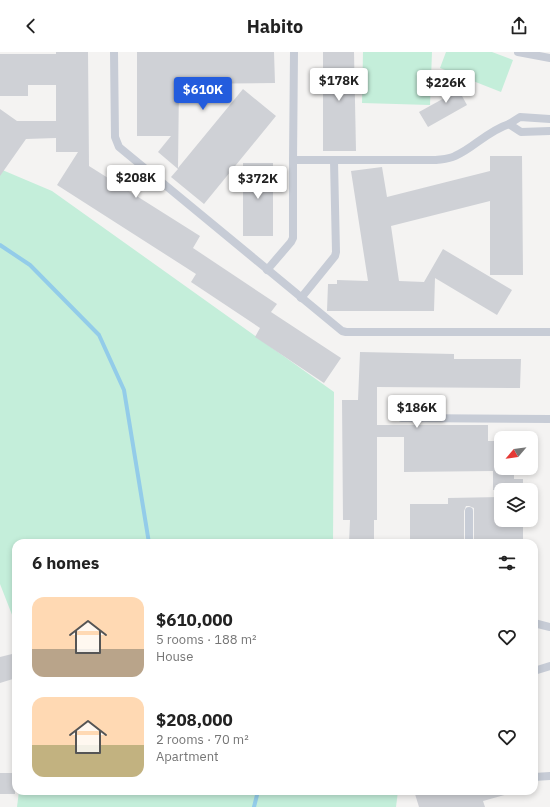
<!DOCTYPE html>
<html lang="en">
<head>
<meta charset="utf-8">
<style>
  body { margin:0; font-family:"IBM Plex Sans",sans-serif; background:#f2f2f2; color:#222; height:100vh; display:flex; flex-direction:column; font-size:15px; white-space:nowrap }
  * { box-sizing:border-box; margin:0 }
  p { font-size:13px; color:#767676 }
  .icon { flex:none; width:22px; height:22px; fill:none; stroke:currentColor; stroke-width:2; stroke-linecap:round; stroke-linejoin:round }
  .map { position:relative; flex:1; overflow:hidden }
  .panel { position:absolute; left:12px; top:487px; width:526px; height:256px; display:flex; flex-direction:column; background:#fff; border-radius:12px; box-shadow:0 2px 6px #0003 }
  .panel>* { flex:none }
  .needle { width:26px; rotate:241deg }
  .tools { position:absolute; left:494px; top:379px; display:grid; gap:8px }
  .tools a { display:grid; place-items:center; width:44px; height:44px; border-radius:8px; background:#fff; box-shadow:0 2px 6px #0003; font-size:20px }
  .price { position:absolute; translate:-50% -34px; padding:0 9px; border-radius:4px; background:#fff; color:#222; font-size:13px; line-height:26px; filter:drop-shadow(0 1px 2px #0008) }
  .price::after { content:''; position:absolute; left:50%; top:24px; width:12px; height:9px; margin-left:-6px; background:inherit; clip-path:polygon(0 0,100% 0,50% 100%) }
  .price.on { background:#235cdd; color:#fff }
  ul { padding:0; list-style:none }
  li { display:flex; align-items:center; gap:12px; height:100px; padding:0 20px }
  li span { display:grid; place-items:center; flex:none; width:112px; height:80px; border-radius:12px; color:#555 }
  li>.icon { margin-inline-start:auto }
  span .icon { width:48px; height:48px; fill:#fffc; stroke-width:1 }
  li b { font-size:17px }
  h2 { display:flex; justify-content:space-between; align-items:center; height:48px; padding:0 20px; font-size:17px }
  header { display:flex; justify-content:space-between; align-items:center; height:52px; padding:0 20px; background:#fff; font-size:18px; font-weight:800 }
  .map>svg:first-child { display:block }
  .green { fill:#c4eeda }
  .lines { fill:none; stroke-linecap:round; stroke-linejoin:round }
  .stream { stroke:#93cce9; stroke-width:4 }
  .building { fill:#cfd1d6 }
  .service { stroke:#c7ccd6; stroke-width:8 }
</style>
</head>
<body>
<header><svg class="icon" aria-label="back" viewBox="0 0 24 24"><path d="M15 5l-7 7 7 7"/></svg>Habito<svg class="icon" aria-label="share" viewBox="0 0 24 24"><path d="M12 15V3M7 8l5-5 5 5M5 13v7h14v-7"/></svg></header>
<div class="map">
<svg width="550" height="755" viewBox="0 0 550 755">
  <rect width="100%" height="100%" fill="#f4f3f2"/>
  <!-- green -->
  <g class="green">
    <path d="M363,0h69l-2,53 -68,-2z"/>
    <path d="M446,0h46l21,8 -12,32 -61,-24z"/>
    <path d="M0,117l52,22 282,201 -1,151h-317v82l-16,-41z"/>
    <path d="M19,739h379l-2,16h-379z"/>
  </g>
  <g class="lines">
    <!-- stream -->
    <g class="stream">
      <path d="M0,193l30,20 69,70 25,55 25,153"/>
      <path d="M254,755l4,-16"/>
    </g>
  </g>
  <!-- building -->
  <g class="building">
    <path d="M56,0h32l1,114 111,70 -7,12 84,56 -6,8 70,46 -17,25 -69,-46 5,-9 -69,-46 5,-8 -139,-89 21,-33h-22v-14l-30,1 -26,37v-67l17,12h39v-36h-28v11h-28v-42h56z"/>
    <path d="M137,0h137l1,31 -96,1 -1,84 65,-79 33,27 -72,88 -33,-27 7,-8 -20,-17 13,-16h-34z"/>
    <path d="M323,0h31l2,99h-33z"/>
    <path d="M450,26l14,1 -2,17 5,9 -39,22 -9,-15 29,-16z"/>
    <path d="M490,104h32l1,119h-33v-74l-99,25 8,55 25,1 19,-33 69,41 -15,25 -62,-37 -1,33h-107l1,-27h9v-4l31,1 -17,-110 31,-4 5,30 103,-26z"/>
    <rect x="243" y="111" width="30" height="73"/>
    <path d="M360,300l94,2v5h67l-1,29 -143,-1v38h111v16h13v27h13v11h9v11h-30v-19l-89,1v-35h-27v83h-3v23h-25l1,-23h-7l-1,-120h16z"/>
    <path d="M501,445v23h22v23h-49v-35l-5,-2h-3l-2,5v32h-54v-39h38v-6z"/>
    <path d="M16,601v25l-16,5v-26z"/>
    <rect x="0" y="721" width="15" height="21"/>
    <path d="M424,739h83l1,3 -25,7 2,6h-66l-4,-13z"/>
  </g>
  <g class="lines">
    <!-- service -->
    <g class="service">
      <path d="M114,0l1,85 4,10 223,184 4,1h204"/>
      <path d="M294,0l-1,108h143c7,-1 13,-1 19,-4 19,-8 32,-25 54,-32"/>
      <path d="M518,0l32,6"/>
      <path d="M550,67l-30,-2 -11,7 12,8 29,-1"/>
      <path d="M267,218l24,-28 2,-4v-78"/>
      <path d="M301,246l34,-42 1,-4 -2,-91"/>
      <path d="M402,366l148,1"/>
      <path d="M469,459v32"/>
      <path d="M534,571l16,4"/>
      <path d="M534,619l16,-5"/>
      <path d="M534,725l16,-1"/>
    </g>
  </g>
</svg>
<div class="tools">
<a><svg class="needle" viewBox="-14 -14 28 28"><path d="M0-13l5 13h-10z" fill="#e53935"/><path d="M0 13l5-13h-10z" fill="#767676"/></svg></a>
<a><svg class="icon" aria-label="layers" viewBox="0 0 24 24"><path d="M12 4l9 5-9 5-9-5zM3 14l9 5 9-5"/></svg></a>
</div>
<b class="price" style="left:339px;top:50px">$178K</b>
<b class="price" style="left:446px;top:52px">$226K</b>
<b class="price on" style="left:203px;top:59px">$610K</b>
<b class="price" style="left:136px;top:147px">$208K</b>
<b class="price" style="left:258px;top:148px">$372K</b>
<b class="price" style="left:417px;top:377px">$186K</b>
<section class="panel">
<h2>6 homes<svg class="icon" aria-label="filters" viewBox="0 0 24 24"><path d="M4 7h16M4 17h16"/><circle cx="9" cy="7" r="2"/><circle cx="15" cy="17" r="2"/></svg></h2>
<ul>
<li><span style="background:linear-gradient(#ffd9b3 65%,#b9a48a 0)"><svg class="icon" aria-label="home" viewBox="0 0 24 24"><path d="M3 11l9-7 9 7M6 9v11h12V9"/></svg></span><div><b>$610,000</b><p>5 rooms · 188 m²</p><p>House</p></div><svg class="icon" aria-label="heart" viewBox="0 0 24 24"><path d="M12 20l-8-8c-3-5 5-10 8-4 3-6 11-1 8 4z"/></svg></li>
<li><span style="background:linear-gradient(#ffd9b3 60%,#c2b280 0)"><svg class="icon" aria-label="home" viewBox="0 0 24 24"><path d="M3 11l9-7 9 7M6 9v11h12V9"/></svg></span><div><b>$208,000</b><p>2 rooms · 70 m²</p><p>Apartment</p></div><svg class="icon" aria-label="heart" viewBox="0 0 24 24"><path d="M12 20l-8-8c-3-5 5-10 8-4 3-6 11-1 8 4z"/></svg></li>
</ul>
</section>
</div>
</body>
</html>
